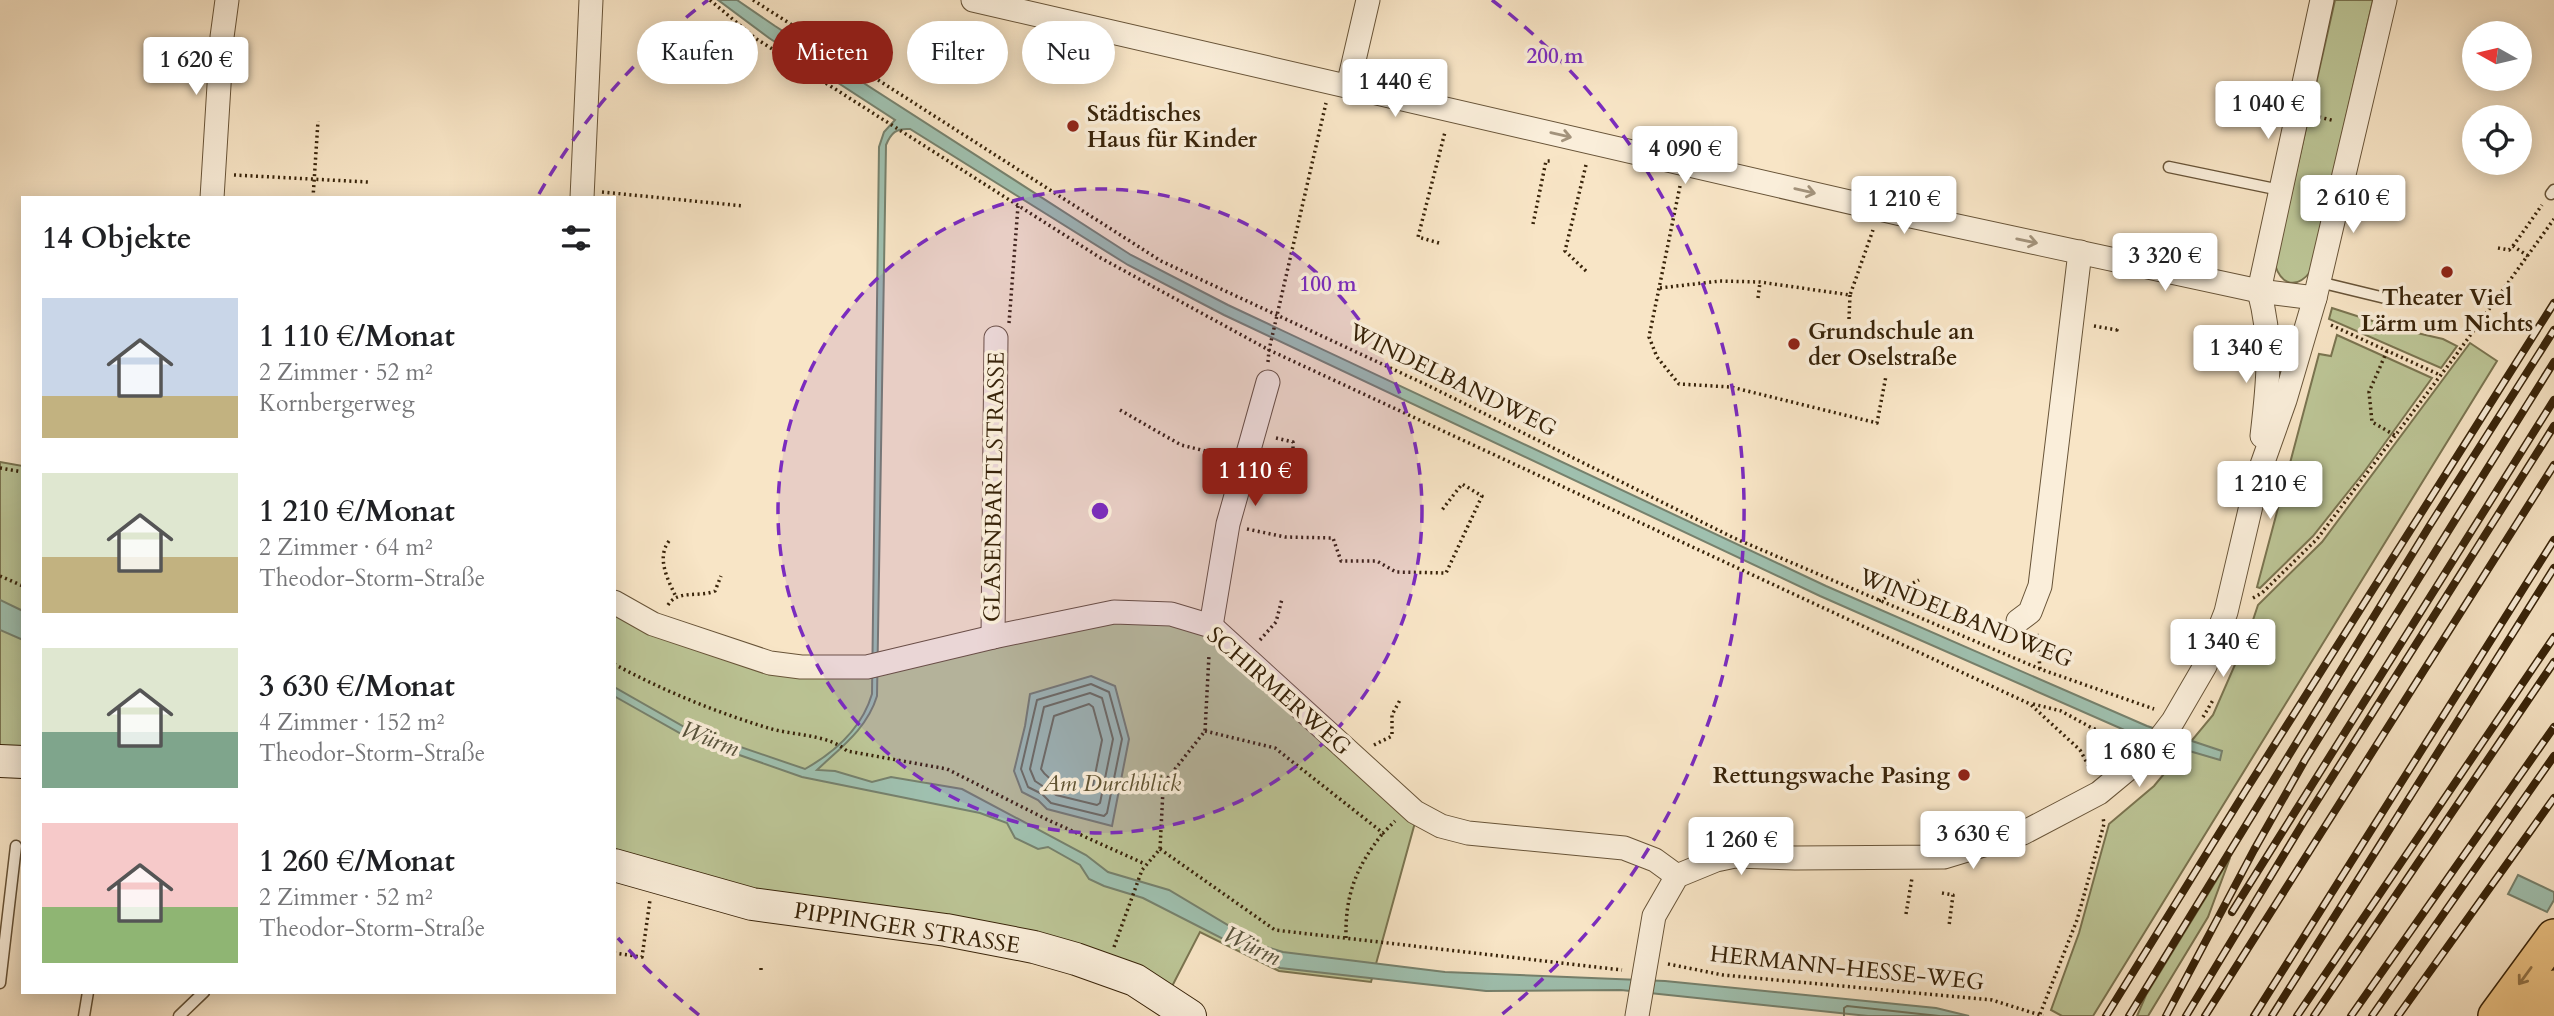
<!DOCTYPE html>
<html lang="de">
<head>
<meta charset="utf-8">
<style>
  body { margin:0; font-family:Cardo,serif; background:#f2f2f2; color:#202124; height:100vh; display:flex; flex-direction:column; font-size:26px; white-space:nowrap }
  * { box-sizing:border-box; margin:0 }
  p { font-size:23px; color:#757577 }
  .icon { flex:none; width:38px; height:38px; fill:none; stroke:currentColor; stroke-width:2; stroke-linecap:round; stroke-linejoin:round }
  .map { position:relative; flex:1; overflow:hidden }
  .panel { position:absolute; left:21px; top:196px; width:595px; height:798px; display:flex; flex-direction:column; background:#fff; border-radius:0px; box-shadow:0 4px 18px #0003 }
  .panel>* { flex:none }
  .hud { position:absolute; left:637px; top:21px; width:665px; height:63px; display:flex; gap:14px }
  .needle { width:46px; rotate:278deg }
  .tools { position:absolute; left:2462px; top:21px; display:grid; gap:14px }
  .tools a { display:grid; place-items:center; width:70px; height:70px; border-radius:50%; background:#fff; box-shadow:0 4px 18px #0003; font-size:35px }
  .price { position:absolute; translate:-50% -60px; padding:0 16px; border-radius:7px; background:#fff; color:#222; font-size:23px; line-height:46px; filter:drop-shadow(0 2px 4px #0008) }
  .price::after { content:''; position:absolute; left:50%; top:42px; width:21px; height:16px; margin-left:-10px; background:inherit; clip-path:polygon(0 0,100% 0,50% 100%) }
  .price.active { background:#8f2418; color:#fff }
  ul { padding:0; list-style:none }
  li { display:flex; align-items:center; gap:21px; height:175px; padding:0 21px }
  li span { display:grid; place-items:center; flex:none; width:196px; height:140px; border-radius:0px; color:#555 }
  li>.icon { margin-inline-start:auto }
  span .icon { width:84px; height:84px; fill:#fffc; stroke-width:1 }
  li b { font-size:30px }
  h2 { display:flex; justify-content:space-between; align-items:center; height:84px; padding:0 21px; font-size:30px }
  .pill { padding:0 24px; border-radius:32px; background:#fff; box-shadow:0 4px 18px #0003; font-size:24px; line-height:63px }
  .pill.active { background:#8f2418; color:#fff }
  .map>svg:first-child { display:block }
  .green { fill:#bcc596; stroke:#7a7450; stroke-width:2 }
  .water { fill:#9fc0af; stroke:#76816d; stroke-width:2 }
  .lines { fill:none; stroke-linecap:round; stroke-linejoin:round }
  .shore { stroke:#6c725c; stroke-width:2 }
  .service-casing { stroke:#685438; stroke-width:13 }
  .minor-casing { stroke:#685438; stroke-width:25 }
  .secondary-casing { stroke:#382309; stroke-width:34 }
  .primary-casing { stroke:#382309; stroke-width:38 }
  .path { stroke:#382309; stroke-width:3.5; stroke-dasharray:2 3.5; stroke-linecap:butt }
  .service { stroke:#faeeda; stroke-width:10 }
  .minor { stroke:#faeeda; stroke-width:23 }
  .secondary { stroke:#faeeda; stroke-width:32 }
  .primary { stroke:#ecc283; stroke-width:35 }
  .rail-casing { stroke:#382309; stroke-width:8 }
  .rail { stroke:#faeeda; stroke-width:5; stroke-dasharray:16; stroke-linecap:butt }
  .oneway { stroke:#a3937c }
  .oneway2 { stroke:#927246 }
  .ring { fill:none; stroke:#7b2cbf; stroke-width:3.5; stroke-dasharray:12 9 }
  .poi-dot { fill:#8f2418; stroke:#faeeda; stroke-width:2.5 }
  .labels { text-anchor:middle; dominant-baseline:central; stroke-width:7; stroke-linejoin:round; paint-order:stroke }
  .poi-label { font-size:23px; font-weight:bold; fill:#382309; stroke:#faeeda; text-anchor:start }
  .street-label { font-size:23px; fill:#382309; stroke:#faeeda }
  .park-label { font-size:23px; font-style:italic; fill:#605433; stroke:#faeeda }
  .water-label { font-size:24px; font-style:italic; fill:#57523b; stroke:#faeeda }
  .centre { fill:#7b2cbf; stroke:#faeeda; stroke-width:3.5 }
  .ring-label { font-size:21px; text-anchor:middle; font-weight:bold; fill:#7b2cbf; stroke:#faeeda; stroke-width:7; stroke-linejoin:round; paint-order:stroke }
</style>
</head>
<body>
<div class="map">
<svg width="2554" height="1016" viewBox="0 0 2554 1016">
  <rect width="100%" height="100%" fill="#f8e5c6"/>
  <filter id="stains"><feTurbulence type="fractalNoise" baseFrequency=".00286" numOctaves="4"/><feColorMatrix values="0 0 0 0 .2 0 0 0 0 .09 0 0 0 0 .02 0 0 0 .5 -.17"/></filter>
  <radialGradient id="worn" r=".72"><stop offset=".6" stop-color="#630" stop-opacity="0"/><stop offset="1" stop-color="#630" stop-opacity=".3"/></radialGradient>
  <!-- green -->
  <g class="green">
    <path d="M2335,0h38l-62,271c-14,18 -29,15 -36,-6z"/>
    <path d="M2332,308l59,19 52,12 14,7 -16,22 -112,-49z"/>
    <path d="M2337,335l95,43 -68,94 -51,64 -53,52 -3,-1 62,-233 12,2z"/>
    <path d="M2470,343l27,18 -404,655h-31l-11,-6 28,-77 30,-109 45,-38 59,-71 35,-80 10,-30 64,-63z"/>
    <path d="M0,462l23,4v283h-23z"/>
    <path d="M614,593l43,24 121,42 79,2 262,-54 95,19 205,182 -48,174 -92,-11 -79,-39 -33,64 -553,-143z"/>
    <path d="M2230,858l-22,59 -60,99h-11l9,-21z"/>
  </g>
  <!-- water -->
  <g class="water">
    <path d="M718,0h19l38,26 356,229 97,50 598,281 321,140 75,25 -2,9 -82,-24 -318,-140 -596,-281 -96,-50 -218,-136c-14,-1 -19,4 -24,16l-9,551c-10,33 -37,52 -60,74l18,1 37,11 19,-5 71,12 124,66 22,17 61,18 94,56 20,6 162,20 220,9 271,27 33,8h-101l-247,-26 -135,1 -206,-23 -137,-70 -39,-12 -15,-7 -9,-14 -32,-18 -10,2 -23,-11 -8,-15 -27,-10 -178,-36 -117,-41 -71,-40v-9l74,42 117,40c30,-17 57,-41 67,-75l7,-547 5,-15 11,-12 -126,-82z"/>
    <path d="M0,600l23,11v29l-23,-10z"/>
    <path d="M1091,676l24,10 14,53 -17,87 -65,-17 -9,-9 -16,-8 -8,-21 11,-45 5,-32z"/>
    <path d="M2518,875l36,17v8l-7,12 -39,-18z"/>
  </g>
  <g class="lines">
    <!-- shore -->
    <g class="shore">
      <path d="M1091,684l18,8 13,47 -15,74 -3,3 -53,-13 -9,-9 -14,-7 -7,-18 16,-69z"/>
      <path d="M1090,693l12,5 11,41 -13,64 -3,2 -41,-10 -21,-14 -5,-12 14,-62z"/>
      <path d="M1089,704l4,3 9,33 -10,50 -3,2c-17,-3 -39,-8 -48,-23l13,-53z"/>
      <path d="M1844,1016v-8l3,-2 92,10"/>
    </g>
    <!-- service casing -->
    <g class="service-casing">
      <g id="service">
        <path d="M2169,167l111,23"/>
        <path d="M2551,194l3,-4"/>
        <path d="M2319,282l66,16"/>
        <path d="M0,983l16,-137"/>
        <path d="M84,1016l4,-24"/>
        <path d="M179,1016l25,-24"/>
      </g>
    </g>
    <!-- minor casing -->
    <g class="minor-casing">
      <g id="minor">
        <path d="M973,0l924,213 362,78 56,7"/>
        <path d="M1348,86l20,-86"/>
        <path d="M212,198l10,-161 5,-37"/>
        <path d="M582,198l9,-198"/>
        <path d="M2262,436c6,-51 11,-94 -3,-145l63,-291"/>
        <path d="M614,602l39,22 117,39 31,4h66l126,-30 121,-25 57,2 40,12 204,186 26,14 27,7 156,15 31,12 22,16"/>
        <path d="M2018,621l12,-9 10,-26 40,-334"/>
        <path d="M1211,626l17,-102 40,-142"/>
        <path d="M993,637l3,-299"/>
        <path d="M1637,1016l17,-100 23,-40 39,-16 19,-4 60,2 149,-1 79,-24 76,-40 52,-43 22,-29 32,-55 21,-54 32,-136 27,-76 30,-102 70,-298"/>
      </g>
    </g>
    <!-- secondary casing -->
    <g class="secondary-casing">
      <g id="secondary">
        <path d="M0,761l23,1"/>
        <path d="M614,865l138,39 194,26 88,17 42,12 59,21 55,36"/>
      </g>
    </g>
    <!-- primary casing -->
    <g class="primary-casing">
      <g id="primary">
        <path d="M2496,1016l58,-79"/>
        <path d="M2533,1016l21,-28"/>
      </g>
    </g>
    <!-- path -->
    <g class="path">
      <path d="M710,0l45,38 344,219 170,93 761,354 50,46 12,22"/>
      <path d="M753,0l408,261 266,124 307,153 306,131 114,40"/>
      <path d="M2319,117l16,4"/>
      <path d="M1586,165l-21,86 21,20"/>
      <path d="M234,175l134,7"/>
      <path d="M1680,186l-31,151 8,20 22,27 52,3 146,36 9,-47"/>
      <path d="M602,192l142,14"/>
      <path d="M313,198l5,-77"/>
      <path d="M1533,224l13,-63h7"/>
      <path d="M1439,243l-21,-6 27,-105"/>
      <path d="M2513,246l29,-41"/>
      <path d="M2498,248l11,2 4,-4 15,10"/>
      <path d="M1660,288l60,-7 40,1 90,13 23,-65"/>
      <path d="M1758,298l2,-16"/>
      <path d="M1849,319l1,-24"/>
      <path d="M1009,323l9,-117"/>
      <path d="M2331,325l109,50"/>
      <path d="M2094,326l23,4v-2"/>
      <path d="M2387,351l-18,41 3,30 24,14"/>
      <path d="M1268,362l1,-12 57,-247"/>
      <path d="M1120,410l61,35 45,11"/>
      <path d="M1276,438l17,4v36l8,1"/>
      <path d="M0,468l23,4"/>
      <path d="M1247,529l38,8 48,1 8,23h36l19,11 50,1 36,-77 -20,-12 -20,26"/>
      <path d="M669,541c-13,17 -1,39 7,56"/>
      <path d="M0,576l23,10"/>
      <path d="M2253,598l9,-5 55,-54 139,-184 98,-136"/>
      <path d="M1879,601l40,-21"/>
      <path d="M668,605c10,-16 31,-7 47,-14l6,-15"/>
      <path d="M2037,634l3,35"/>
      <path d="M1260,640l16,-18 6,-23"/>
      <path d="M614,664c48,26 99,47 151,63 26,9 61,6 82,24l100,18 101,51 97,44"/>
      <path d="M2033,704l28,7 31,17 34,13"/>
      <path d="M2203,717l10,-17"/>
      <path d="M1205,731l70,17 108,85 12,-12"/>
      <path d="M1374,745l18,-9v-21l8,-15"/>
      <path d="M1160,849l115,81 347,40"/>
      <path d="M1942,893l11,2 -4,31"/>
      <path d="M1906,914l6,-36"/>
      <path d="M1346,938c-1,-43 10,-71 37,-105"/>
      <path d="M1114,947l28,-77 18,-21 3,-59 5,-12 37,-47 4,-76"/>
      <path d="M614,953l28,4 8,-57"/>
      <path d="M1668,964l55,11 269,25 51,16"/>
      <path d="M761,970v-4"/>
      <path d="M2040,1014l37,-94 27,-96 -1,-7"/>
    </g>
    <!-- service -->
    <use href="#service" class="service"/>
    <!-- minor -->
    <use href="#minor" class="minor"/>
    <!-- secondary -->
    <use href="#secondary" class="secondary"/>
    <!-- primary -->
    <use href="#primary" class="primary"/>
    <!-- rail casing -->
    <g class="rail-casing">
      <g id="rail">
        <path d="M2232,912l322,-512"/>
        <path d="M2106,1016l140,-226 308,-487"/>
        <path d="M2129,1016l301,-491 124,-195"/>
        <path d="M2166,1016l88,-166 51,-90 249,-398"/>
        <path d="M2186,1016l117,-193 251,-397"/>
        <path d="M2205,1016l349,-551"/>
        <path d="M2254,1016l300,-476"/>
        <path d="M2272,1016l282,-448"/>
        <path d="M2297,1016l257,-379"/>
        <path d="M2314,1016l240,-354"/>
        <path d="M2351,1016l203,-289"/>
        <path d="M2372,1016l182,-260"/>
        <path d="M2398,1016l156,-218"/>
      </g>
    </g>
    <!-- rail -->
    <use href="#rail" class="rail"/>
  </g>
  <!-- one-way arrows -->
  <defs><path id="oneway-shaft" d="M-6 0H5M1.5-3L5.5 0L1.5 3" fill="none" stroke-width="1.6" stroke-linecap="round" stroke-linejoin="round" transform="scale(1.75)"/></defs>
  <g class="oneway">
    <use href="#oneway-shaft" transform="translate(1561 135) rotate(13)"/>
    <use href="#oneway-shaft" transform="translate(1805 191) rotate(13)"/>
    <use href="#oneway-shaft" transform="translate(2027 241) rotate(12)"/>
  </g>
  <use class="oneway2" href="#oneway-shaft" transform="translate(2525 976) rotate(126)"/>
  <!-- distance rings -->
  <circle cx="1100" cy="511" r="322" fill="#7b2cbf" fill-opacity=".12"/>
  <g class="ring">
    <circle cx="1100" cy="511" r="322"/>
    <path d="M699 1015A644 644 0 0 1 618 938M539 194A644 644 0 0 1 708 0M1492 0A644 644 0 0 1 1501 1015"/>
  </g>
  <!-- markers -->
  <g class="poi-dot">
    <circle cx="1073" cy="126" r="7"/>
    <circle cx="2447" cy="272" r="7"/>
    <circle cx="1794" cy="344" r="7"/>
    <circle cx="1964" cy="775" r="7"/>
  </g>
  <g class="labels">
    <!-- poi labels -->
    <g class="poi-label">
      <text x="1087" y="113">Städtisches<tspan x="1087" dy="26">Haus für Kinder</tspan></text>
      <text x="2447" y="297" text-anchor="middle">Theater Viel<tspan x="2447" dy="26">Lärm um Nichts</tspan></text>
      <text x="1808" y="331">Grundschule an<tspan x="1808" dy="26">der Oselstraße</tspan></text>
      <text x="1950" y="775" text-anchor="end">Rettungswache Pasing</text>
    </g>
    <!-- street labels -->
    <g class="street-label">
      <text transform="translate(1453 380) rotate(26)">WINDELBANDWEG</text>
      <text transform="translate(994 487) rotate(-89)">GLASENBARTLSTRASSE</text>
      <text transform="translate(1966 618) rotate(22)">WINDELBANDWEG</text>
      <text transform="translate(1279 691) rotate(41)">SCHIRMERWEG</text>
      <text transform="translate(907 928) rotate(9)">PIPPINGER STRASSE</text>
      <text transform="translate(1847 968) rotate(6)">HERMANN-HESSE-WEG</text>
    </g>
    <!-- park labels -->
    <g class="park-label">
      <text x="1112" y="783">Am Durchblick</text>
    </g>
    <!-- water labels -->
    <g class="water-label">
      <text transform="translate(710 739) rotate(21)">Würm</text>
      <text transform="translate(1252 946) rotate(26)">Würm</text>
    </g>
  </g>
  <circle cx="1100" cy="511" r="10" class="centre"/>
  <g class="ring-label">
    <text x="1555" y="63">200 m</text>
    <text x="1328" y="291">100 m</text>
  </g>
  <rect width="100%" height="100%" filter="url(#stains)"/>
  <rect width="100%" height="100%" fill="url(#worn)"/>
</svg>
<div class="tools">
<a><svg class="needle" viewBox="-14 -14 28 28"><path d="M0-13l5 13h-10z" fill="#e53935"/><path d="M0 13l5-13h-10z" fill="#757577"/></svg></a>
<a><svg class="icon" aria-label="locate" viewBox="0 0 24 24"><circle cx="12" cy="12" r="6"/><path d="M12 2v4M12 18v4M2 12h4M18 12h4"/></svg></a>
</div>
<b class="price" style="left:196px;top:97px">1 620 €</b>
<b class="price" style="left:1395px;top:119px">1 440 €</b>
<b class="price" style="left:2268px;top:141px">1 040 €</b>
<b class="price" style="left:1685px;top:186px">4 090 €</b>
<b class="price" style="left:2353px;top:235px">2 610 €</b>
<b class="price" style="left:1904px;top:236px">1 210 €</b>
<b class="price" style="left:2165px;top:293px">3 320 €</b>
<b class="price" style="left:2246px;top:385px">1 340 €</b>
<b class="price active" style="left:1255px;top:508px">1 110 €</b>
<b class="price" style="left:2270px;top:521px">1 210 €</b>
<b class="price" style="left:2223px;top:679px">1 340 €</b>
<b class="price" style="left:2139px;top:789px">1 680 €</b>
<b class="price" style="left:1973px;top:871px">3 630 €</b>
<b class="price" style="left:1741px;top:877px">1 260 €</b>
<div class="hud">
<a class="pill">Kaufen</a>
<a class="pill active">Mieten</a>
<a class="pill">Filter</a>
<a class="pill">Neu</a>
</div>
<section class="panel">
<h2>14 Objekte<svg class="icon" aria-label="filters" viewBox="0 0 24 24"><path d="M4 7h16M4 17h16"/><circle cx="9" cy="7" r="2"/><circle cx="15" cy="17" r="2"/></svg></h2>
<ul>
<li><span style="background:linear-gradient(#c9d6e8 70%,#c2b280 0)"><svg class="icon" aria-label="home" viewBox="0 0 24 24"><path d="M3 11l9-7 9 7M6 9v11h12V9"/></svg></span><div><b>1 110 €/Monat</b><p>2 Zimmer · 52 m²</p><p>Kornbergerweg</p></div></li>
<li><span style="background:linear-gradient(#dfe7d0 60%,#c2b280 0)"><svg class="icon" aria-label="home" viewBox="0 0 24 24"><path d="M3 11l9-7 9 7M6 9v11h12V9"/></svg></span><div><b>1 210 €/Monat</b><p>2 Zimmer · 64 m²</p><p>Theodor-Storm-Straße</p></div></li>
<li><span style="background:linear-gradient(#dfe7d0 60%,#7fa58c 0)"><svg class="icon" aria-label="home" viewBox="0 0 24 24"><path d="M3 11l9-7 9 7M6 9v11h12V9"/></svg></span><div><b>3 630 €/Monat</b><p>4 Zimmer · 152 m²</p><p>Theodor-Storm-Straße</p></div></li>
<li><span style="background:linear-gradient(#f6c9c9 60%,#8fb573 0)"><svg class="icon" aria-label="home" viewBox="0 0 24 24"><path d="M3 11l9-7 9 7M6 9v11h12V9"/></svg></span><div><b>1 260 €/Monat</b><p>2 Zimmer · 52 m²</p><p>Theodor-Storm-Straße</p></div></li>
</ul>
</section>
</div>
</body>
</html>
